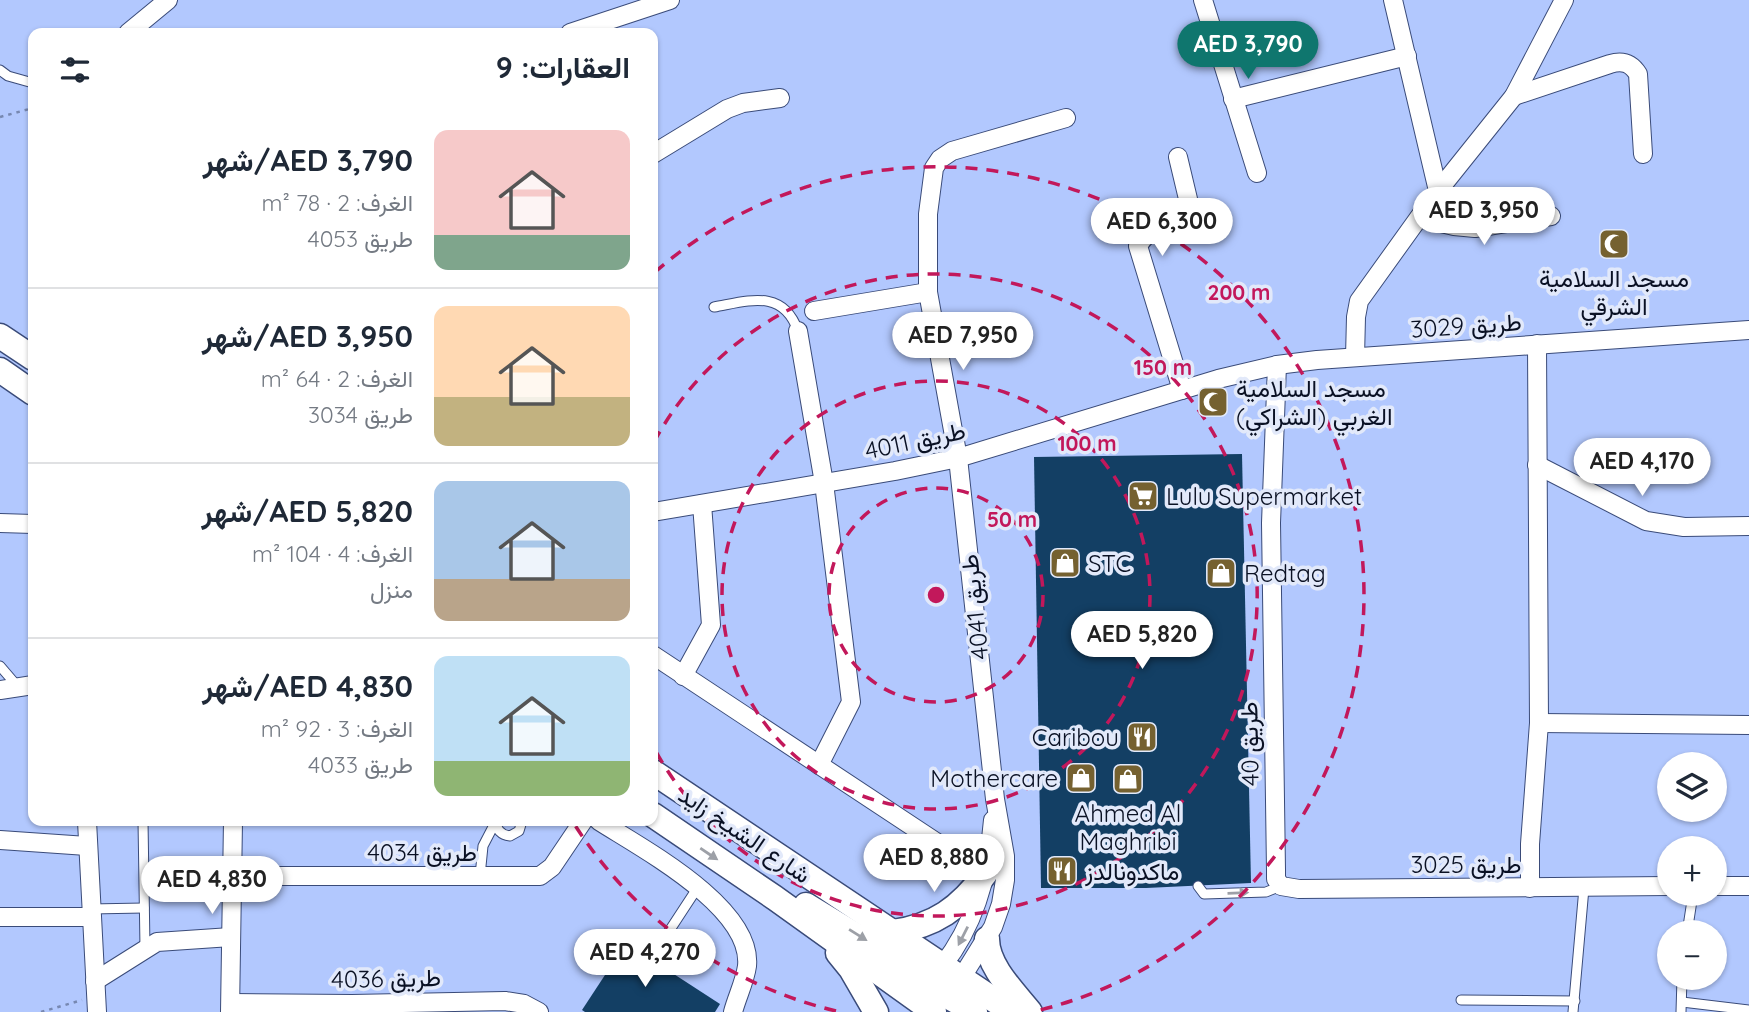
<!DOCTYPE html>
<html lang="ar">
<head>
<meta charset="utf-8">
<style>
  body { margin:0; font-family:Quicksand,Vazirmatn,sans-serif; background:#f6f6f7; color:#1f2937; direction:rtl; height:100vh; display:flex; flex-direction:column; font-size:26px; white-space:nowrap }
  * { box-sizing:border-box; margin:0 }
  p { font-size:23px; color:#747a83 }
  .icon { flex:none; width:38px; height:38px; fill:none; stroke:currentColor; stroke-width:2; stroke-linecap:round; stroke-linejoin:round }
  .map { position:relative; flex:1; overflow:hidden; direction:ltr }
  .sheet { position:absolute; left:28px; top:28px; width:630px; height:798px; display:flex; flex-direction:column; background:#fff; border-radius:14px; box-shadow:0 2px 5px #0004; direction:rtl }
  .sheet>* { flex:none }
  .controls { position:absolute; left:1657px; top:752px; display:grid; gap:14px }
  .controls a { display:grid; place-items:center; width:70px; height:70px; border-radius:50%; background:#fff; box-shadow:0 2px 5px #0004; font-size:35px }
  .price { position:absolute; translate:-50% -60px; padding:0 16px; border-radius:24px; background:#fff; color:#222; font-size:23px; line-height:46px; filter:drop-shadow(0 2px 4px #0008) }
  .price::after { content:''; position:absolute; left:50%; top:42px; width:21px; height:16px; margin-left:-10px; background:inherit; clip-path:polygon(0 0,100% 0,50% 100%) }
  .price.active { background:#0f766e; color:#fff }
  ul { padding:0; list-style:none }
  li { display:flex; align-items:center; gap:21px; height:175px; padding:0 28px }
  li+li { border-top:2px solid #e0e1e3 }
  li span { display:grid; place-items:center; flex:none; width:196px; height:140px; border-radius:14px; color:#555 }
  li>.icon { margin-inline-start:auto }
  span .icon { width:84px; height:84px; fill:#fffc; stroke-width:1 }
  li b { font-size:30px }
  h2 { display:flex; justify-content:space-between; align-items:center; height:84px; padding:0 28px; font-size:30px }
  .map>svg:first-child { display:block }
  .building { fill:#133f64 }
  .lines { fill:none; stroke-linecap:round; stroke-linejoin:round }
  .lane-casing { stroke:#3a4b79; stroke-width:11 }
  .street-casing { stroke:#3a4b79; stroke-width:20 }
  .secondary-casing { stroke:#3a4b79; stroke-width:27 }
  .path { stroke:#7788b1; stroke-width:2.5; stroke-dasharray:3.5 5; stroke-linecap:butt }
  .lane { stroke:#fff; stroke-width:9 }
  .street { stroke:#fff; stroke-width:18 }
  .secondary { stroke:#fff; stroke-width:24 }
  .oneway { fill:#9da0a7 }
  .ring { fill:none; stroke:#c2185b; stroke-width:3.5; stroke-dasharray:12 9 }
  .labels { text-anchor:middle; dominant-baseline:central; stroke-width:7; stroke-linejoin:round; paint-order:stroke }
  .poi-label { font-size:24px; fill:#0a1124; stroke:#e2e9fa; text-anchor:start }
  .street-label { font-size:24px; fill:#0a1124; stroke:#e2e9fa }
  .centre { fill:#c2185b; stroke:#e2e9fa; stroke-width:3.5 }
  .ring-label { font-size:21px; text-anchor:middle; font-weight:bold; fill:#c2185b; stroke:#e2e9fa; stroke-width:7; stroke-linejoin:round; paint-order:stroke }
</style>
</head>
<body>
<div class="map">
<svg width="1749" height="1012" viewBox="0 0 1749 1012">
  <rect width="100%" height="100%" fill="#b2c8fe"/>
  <!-- building -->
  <g class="building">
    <path d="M1242,454l9,429 -105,5h-105l-7,-431z"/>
    <path d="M626,943l94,61 -5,8h-130l-3,-2z"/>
  </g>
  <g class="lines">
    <!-- lane casing -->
    <g class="lane-casing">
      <g id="lane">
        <path d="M0,70l8,6 25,7"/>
        <path d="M714,307c34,-6 69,-19 84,24"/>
        <path d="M0,666l18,21"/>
        <path d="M143,821l2,127"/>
        <path d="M496,821c0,9 5,14 14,15l9,-5 3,-10"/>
        <path d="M480,876l3,-30 13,-25"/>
        <path d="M1198,886l6,8 62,-2 15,-6"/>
        <path d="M90,909l54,-1"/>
        <path d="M1687,933l6,-39"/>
        <path d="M660,945l38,-58"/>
        <path d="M1461,1000l114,1"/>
        <path d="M1682,1002l67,8"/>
        <path d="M1573,1012l11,-124"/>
        <path d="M1681,1012l1,-34"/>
      </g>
    </g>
    <!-- street casing -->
    <g class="street-casing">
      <g id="street">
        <path d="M1203,0l54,173"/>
        <path d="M1393,0l45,191"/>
        <path d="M128,33l40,-33"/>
        <path d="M570,33l100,-33"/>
        <path d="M1514,96l96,-32c13,-4 21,-1 28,10l5,80"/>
        <path d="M1233,99l174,-43"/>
        <path d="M653,154l74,-45 16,-6 37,-5"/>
        <path d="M1178,157l10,42 -1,11c-15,15 -38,16 -49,36l44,144"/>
        <path d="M1419,218l35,8 21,2 76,-12"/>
        <path d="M814,311l114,-19"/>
        <path d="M798,331l26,152 27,219 -32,63"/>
        <path d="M1355,357l1,-40 3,-16 79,-110 76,-95 50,-96"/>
        <path d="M1277,365l-6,158 5,347v9l5,7 18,3 371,-3"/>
        <path d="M1537,465l109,56 38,6 65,-1"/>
        <path d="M653,512l242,-41 63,-13 260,-79 59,-14 40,-5 432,-30"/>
        <path d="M0,523l33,1"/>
        <path d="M653,655l292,193"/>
        <path d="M683,676l28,-51 -9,-121"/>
        <path d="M0,690l33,-5"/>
        <path d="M1539,723l210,2"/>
        <path d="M87,821l10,191"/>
        <path d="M599,821c42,27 154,86 148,145 -2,15 -10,31 -14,46"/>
        <path d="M0,840l87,6"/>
        <path d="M233,876h307l12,-9 31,-46"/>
        <path d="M1715,886h34"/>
        <path d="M1530,888v-44l9,-121 -2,-379"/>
        <path d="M0,917h90"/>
        <path d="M943,965c33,-42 46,-93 50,-145"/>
        <path d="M962,977l31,-50 8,-23 4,-24v-24l-10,-57 -37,-341 -30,-166v-78l6,-46 6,-9 12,-8 114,-33"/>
        <path d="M95,981l62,-39 74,-5"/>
        <path d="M231,1003l121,1 153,-3 19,3 15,8"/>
        <path d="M230,1012l3,-191"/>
      </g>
    </g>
    <!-- secondary casing -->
    <g class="secondary-casing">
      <g id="secondary">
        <path d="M0,336l33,22"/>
        <path d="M0,370l33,23"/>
        <path d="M653,772l359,240"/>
        <path d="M653,815l122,83 159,114"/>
        <path d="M806,905l123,75 17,1 16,-4"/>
        <path d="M893,932c42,-6 67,-24 92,-58"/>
        <path d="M987,939c0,27 27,53 43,73"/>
        <path d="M838,953l13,16 25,43"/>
        <path d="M923,996l19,-3 33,19"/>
      </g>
    </g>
    <!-- path -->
    <g class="path">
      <path d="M0,117l33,-9"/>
      <path d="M41,1012l41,-12"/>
    </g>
    <!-- lane -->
    <use href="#lane" class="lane"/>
    <!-- street -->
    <use href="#street" class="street"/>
    <!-- secondary -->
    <use href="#secondary" class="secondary"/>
  </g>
  <!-- one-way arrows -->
  <defs><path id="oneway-solid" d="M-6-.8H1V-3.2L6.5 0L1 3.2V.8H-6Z" transform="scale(1.75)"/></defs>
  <g class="oneway">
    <use href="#oneway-solid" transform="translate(709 854) rotate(34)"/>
    <use href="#oneway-solid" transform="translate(1238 893) rotate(-2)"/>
    <use href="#oneway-solid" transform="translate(858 935) rotate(32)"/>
    <use href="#oneway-solid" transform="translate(963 936) rotate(117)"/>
  </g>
  <!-- distance rings -->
  <g class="ring">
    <circle cx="936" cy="595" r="107"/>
    <circle cx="936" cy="595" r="214"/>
    <path d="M654 442A321 321 0 1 1 654 748"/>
    <path d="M836 1011A428 428 0 0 1 573 822M655 272A428 428 0 1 1 1036 1011"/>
  </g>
  <!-- icons -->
  <defs>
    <g id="mosque-square" transform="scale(1.575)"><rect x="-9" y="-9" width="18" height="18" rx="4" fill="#756130" stroke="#e2e9fa"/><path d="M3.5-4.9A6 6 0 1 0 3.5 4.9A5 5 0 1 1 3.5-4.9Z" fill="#fff"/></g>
    <g id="supermarket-square" transform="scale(1.575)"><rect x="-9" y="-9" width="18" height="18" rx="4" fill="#756130" stroke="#e2e9fa"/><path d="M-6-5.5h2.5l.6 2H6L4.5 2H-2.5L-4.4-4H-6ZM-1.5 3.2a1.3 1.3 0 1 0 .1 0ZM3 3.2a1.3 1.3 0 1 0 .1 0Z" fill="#fff"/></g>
    <g id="shop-square" transform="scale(1.575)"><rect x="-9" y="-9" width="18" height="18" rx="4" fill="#756130" stroke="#e2e9fa"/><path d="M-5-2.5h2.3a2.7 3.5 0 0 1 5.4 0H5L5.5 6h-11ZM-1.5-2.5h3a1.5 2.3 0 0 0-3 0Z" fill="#fff"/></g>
    <g id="restaurant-square" transform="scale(1.575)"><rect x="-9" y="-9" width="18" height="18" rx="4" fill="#756130" stroke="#e2e9fa"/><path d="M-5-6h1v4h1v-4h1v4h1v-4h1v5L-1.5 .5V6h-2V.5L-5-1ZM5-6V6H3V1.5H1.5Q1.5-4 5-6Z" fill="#fff"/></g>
  </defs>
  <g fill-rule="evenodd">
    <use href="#mosque-square" x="1614" y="244"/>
    <use href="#mosque-square" x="1213" y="402"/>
    <use href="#supermarket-square" x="1143" y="496"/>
    <use href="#shop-square" x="1065" y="563"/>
    <use href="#shop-square" x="1221" y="573"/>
    <use href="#restaurant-square" x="1142" y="737"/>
    <use href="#shop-square" x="1081" y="778"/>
    <use href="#shop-square" x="1128" y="779"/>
    <use href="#restaurant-square" x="1062" y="871"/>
  </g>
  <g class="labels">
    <!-- poi labels -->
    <g class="poi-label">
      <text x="1614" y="278" text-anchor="middle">مسجد السلامية<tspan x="1614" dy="28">الشرقي</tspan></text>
      <text x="1236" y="388">مسجد السلامية<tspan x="1236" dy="28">الغربي (الشراكي)</tspan></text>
      <text x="1166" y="496">Lulu Supermarket</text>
      <text x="1088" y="563">STC</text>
      <text x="1244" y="573">Redtag</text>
      <text x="1119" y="737" text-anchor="end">Caribou</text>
      <text x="1058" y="778" text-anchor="end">Mothercare</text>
      <text x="1128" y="813" text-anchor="middle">Ahmed Al<tspan x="1128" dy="28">Maghribi</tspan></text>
      <text x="1085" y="871">ماكدونالدز</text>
    </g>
    <!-- street labels -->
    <g class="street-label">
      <text transform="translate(1466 325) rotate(-4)">طريق 3029</text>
      <text transform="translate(915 440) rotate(-12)">طريق 4011</text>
      <text transform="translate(974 607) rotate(-96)">طريق 4041</text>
      <text transform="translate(1249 744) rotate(-91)">طريق 40</text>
      <text transform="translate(745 834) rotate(34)">شارع الشيخ زايد</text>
      <text x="422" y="852">طريق 4034</text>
      <text x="1466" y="864">طريق 3025</text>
      <text transform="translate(386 978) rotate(-1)">طريق 4036</text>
    </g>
  </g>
  <circle cx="936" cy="595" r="10" class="centre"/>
  <g class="ring-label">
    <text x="1239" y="300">200 m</text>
    <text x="1163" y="375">150 m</text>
    <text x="1087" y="451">100 m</text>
    <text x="1012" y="527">50 m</text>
  </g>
</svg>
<div class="controls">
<a><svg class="icon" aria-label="layers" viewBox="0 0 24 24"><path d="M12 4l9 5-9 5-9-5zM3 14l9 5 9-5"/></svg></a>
<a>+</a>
<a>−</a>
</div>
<b class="price active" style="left:1248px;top:81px">AED 3,790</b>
<b class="price" style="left:1484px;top:247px">AED 3,950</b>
<b class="price" style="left:1162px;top:258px">AED 6,300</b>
<b class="price" style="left:963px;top:372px">AED 7,950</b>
<b class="price" style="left:1642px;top:498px">AED 4,170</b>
<b class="price" style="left:1142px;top:671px">AED 5,820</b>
<b class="price" style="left:934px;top:894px">AED 8,880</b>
<b class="price" style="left:212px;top:916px">AED 4,830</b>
<b class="price" style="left:645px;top:989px">AED 4,270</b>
<section class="sheet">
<h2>العقارات: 9<svg class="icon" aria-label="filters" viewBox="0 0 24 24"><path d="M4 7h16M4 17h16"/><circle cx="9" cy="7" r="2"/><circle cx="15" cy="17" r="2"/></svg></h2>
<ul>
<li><span style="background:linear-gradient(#f6c9c9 75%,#7fa58c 0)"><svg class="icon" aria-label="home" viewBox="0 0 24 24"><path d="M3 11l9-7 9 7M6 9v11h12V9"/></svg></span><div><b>AED 3,790/شهر</b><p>الغرف: 2 · 78 m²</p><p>طريق 4053</p></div></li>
<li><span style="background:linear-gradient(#ffd9b3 65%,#c2b280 0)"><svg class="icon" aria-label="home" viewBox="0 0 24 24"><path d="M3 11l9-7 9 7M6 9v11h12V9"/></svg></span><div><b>AED 3,950/شهر</b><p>الغرف: 2 · 64 m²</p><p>طريق 3034</p></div></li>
<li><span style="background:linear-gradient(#a9c7e8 70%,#b9a48a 0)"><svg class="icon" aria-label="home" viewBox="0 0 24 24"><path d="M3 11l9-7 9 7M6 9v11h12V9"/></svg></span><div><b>AED 5,820/شهر</b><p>الغرف: 4 · 104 m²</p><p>منزل</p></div></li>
<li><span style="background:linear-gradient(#bfe0f5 75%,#8fb573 0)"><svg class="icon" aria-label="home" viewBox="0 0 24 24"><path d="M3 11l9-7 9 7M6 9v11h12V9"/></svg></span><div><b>AED 4,830/شهر</b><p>الغرف: 3 · 92 m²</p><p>طريق 4033</p></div></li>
</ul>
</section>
</div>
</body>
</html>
